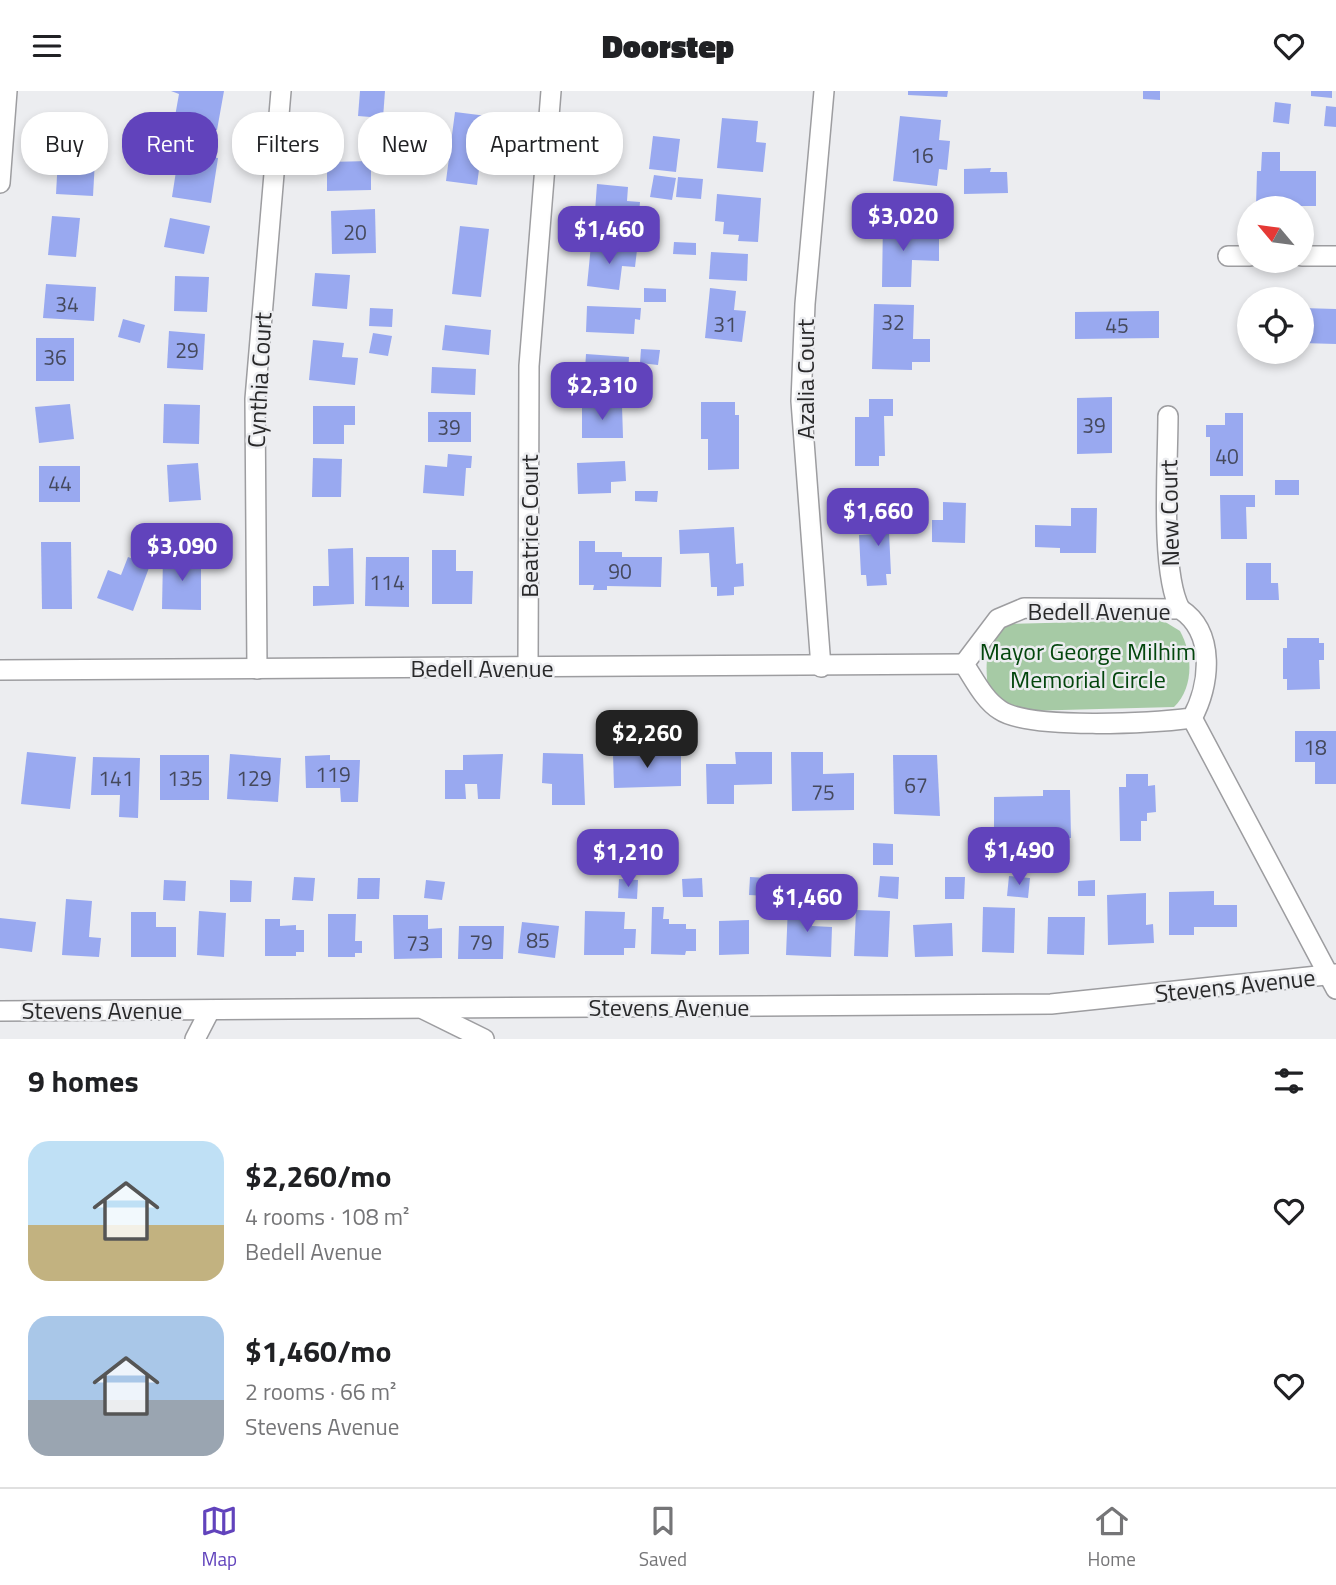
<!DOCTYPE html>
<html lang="en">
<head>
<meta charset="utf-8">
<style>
  body { margin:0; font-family:"Titillium Web",sans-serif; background:#f6f6f6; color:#202124; height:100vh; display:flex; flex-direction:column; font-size:26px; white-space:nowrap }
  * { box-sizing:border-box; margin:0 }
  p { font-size:23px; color:#757577 }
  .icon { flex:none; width:38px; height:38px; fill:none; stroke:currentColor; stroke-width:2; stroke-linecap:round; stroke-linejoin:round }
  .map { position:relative; height:948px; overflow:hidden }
  .sheet { display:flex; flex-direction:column; background:#fff; flex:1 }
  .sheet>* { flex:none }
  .banner { position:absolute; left:21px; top:21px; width:700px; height:63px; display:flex; gap:14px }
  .needle { width:46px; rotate:299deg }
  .controls { position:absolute; left:1237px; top:105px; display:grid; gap:14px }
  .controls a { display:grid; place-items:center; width:77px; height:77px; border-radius:50%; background:#fff; box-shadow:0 4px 10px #0003; font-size:35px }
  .price { position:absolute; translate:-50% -60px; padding:0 16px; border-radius:14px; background:#6143bc; color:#fff; font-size:23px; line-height:46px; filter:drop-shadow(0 2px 4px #0008) }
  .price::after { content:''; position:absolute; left:50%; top:42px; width:21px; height:16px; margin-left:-10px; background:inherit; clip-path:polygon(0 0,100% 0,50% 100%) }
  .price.selected { background:#222; color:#fff }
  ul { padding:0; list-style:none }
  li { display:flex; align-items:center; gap:21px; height:175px; padding:0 28px }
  li span { display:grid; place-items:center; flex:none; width:196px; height:140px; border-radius:21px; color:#555 }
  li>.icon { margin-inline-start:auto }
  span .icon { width:84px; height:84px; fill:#fffc; stroke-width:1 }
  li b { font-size:30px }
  h2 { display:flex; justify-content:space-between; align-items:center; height:84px; padding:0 28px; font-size:30px }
  .tag { padding:0 24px; border-radius:28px; background:#fff; box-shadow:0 4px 10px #0003; font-size:24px; line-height:63px }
  .tag.selected { background:#6143bc; color:#fff }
  header { display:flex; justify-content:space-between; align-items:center; height:91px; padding:0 28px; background:#fff; font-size:32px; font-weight:800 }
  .dock { display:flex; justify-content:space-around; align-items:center; height:98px; border-top:2px solid #e0e0e0; background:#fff; font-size:19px; color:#757577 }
  .dock a { display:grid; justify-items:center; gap:4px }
  .dock .selected { color:#6143bc }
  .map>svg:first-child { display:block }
  .green { fill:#a6caa5 }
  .building { fill:#99a9f0 }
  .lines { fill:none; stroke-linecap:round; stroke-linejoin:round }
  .street-casing { stroke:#9d9da0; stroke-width:22 }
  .street { stroke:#fff; stroke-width:19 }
  .labels { text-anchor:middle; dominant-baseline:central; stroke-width:5; stroke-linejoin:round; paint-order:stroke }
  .number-label { font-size:21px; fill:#45495c }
  .street-label { font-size:24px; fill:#29292a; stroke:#ecedf0 }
  .park-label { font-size:24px; fill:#03460d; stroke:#ecedf0 }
</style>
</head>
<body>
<header><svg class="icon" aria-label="menu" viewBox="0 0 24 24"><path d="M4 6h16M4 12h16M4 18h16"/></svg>Doorstep<svg class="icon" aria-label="heart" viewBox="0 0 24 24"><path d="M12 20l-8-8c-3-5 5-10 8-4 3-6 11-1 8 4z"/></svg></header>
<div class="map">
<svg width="1336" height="948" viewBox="0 0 1336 948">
  <rect width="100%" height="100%" fill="#ecedf0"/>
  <!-- green -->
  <path class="green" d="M1162,529l18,11c13,24 14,56 -6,76l-150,4 -15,-3 -21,-19c-3,-28 -3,-47 19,-65z"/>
  <!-- building -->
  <g class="building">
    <path d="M171,0h53l-7,39 -43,-8 5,-28z"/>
    <path d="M360,0h25l-2,27 -25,-2z"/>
    <path d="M908,0h40l-1,6 -39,-2z"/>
    <path d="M1143,0h17v9l-17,-1z"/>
    <path d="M1311,0h21v7l-21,-2z"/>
    <path d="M1275,11l16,2 -2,20 -16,-2z"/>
    <path d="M1326,15l10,1v20l-12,-1z"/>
    <path d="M455,21l40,5 -6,46 -9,-1 -3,23 -31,-4z"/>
    <path d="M900,25l41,4 -2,20 11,1 -3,29 -8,-1 -2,17 -44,-5z"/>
    <path d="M722,27l36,3 -2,21 10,1 -3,29 -46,-4z"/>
    <path d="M653,45l27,3 -4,33 -27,-3z"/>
    <path d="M179,61l39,6 -7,45 -39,-6z"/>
    <path d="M1262,61h18v19h36v35h-60l1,-35h4z"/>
    <path d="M58,67l37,2 -2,36 -37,-2z"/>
    <path d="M371,70v29l-44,1v-29z"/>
    <path d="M991,77l-1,4h17l1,21 -44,1v-25z"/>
    <path d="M654,84l22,3 -4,22 -22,-3z"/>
    <path d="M678,86l25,2 -2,20 -25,-2z"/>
    <path d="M597,93l31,3 -1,14 13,1 -2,24 -44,-1z"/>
    <path d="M717,103l44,4 -3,44 -20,-1 1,-6 -16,-1 1,-12 -9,-1z"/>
    <path d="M375,118l1,44 -44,1 -1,-43z"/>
    <path d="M52,125l28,2 -4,39 -28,-2z"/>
    <path d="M170,127l40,8 -6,28 -40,-7z"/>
    <path d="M883,129h25v19h31v22l-27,-1 -1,27h-29z"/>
    <path d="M460,135l29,3 -8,68 -29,-3z"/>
    <path d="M674,151l22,1v12l-23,-1z"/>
    <path d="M591,154l46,5 -2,17 -13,-1 -3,24 -32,-4z"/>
    <path d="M711,161l37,2 -1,27 -38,-2z"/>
    <path d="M315,182l35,2 -3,34 -35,-3z"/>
    <path d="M175,185l34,1 -2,35 -33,-1z"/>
    <path d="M46,193l50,3 -2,34 -51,-3z"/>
    <path d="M644,197l22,1v13h-22z"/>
    <path d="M710,197l26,3 -2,19 12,1 -4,31 -37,-4z"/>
    <path d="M874,213l40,1 -1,34h17v23h-18v8l-40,-1z"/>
    <path d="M587,215l54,2 -1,12 -5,-1 -1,15 -48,-2z"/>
    <path d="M370,217l23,1 -1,18 -23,-1z"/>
    <path d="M1302,217l34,1v35l-34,-1z"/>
    <path d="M1159,220v27l-84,1v-27z"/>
    <path d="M123,228l22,6 -5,18 -22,-6z"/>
    <path d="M445,234l46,5 -2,25 -47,-5z"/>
    <path d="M169,240l36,3 -2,36 -36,-2z"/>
    <path d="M373,242l19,3 -4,20 -19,-3z"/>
    <rect x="36" y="247" width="38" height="43"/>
    <path d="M313,249l31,3 -2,14 16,1 -3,27 -46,-5z"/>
    <path d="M641,258l19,1 -2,15 -18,-2z"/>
    <path d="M586,263l43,3 -2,34 -43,-3z"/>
    <path d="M432,276l44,2 -1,26 -44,-2z"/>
    <path d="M1112,306v56l-35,1v-56z"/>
    <path d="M869,308h24v17h-9l1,40h-6v10h-24v-49h14z"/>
    <path d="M701,311h34v13h4v54l-31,1v-31h-7z"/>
    <path d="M70,313l4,35 -35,4 -4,-36z"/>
    <path d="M164,313l36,1 -1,39 -36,-1z"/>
    <path d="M313,315h42v19h-11v19h-31z"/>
    <path d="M622,315l1,32h-41v-31z"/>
    <rect x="428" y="321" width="43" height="30"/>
    <path d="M1225,322h18v63h-33v-39h-4v-12h19z"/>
    <path d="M448,363l24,2 -1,12h-5l-2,28 -41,-3 2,-28 22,2z"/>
    <path d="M313,367l29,1 -1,38h-29z"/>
    <path d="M625,370l1,20 -15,1v11l-33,1 -1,-31z"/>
    <path d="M198,372l3,37 -32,2 -2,-37z"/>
    <rect x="39" y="375" width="41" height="36"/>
    <rect x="1275" y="389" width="24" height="15"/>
    <path d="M635,400h23l-1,11 -22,-1z"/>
    <path d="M1220,404h35v12h-9l1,32h-26z"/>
    <path d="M943,411l23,1 -1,40 -33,-1v-22h11z"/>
    <path d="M1071,417h26l-1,45h-36v-5l-25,-1v-22l36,1z"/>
    <path d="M898,419l1,22h-10l2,42h-5l1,11 -20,1 -1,-11h-5l-2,-40 16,-1 -1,-22z"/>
    <path d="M734,436l2,37 7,-1 1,23 -10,1v8l-17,1v-9h-6l-2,-34 -29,1 -1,-24z"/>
    <path d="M579,450h16v11h27v5h40l-1,30 -54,-1v4h-14l1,-5h-15z"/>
    <path d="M41,451h30l1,67h-30z"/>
    <path d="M353,457l1,56 -41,2v-20h16l-1,-37z"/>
    <path d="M432,459h24v21h17l-1,33h-40z"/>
    <path d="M128,466l22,8 -17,46 -36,-13 11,-28 13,5z"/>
    <path d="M163,466h38v53l-39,-1z"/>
    <path d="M366,466h43v50l-44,-1z"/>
    <path d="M1246,472h25v20h7l1,17h-33z"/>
    <path d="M1287,547h32v5h5v17h-5l1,29 -33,1v-11h-4v-31h4z"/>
    <path d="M1295,640h41v53h-21v-22h-20z"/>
    <path d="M27,661l49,5 -6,52 -49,-5z"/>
    <path d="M681,661v34l-67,2 -1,-34z"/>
    <path d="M735,661h37v32l-38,1v19h-27l-1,-40h30z"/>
    <path d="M791,661h32v22l31,-1v37l-62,1z"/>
    <path d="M543,662l40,1 2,51h-33v-21l-10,-1z"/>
    <path d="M230,663l51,4 -3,44 -51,-3z"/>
    <path d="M503,663l-3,45h-22l-1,-15h-12l1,15h-21v-29h18v-15z"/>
    <rect x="160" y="664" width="49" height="45"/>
    <path d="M330,664v5h30l-2,42h-17l-1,-14h-34l-1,-32z"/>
    <path d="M893,664h44l3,61 -46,-2z"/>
    <path d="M93,666l47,1 -2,60 -19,-1 1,-22h-29z"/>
    <path d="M1126,683h22v12l7,-1 1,27 -9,1v8h-6v20h-21l-1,-54h7z"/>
    <path d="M1043,699h27l1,48h-29v-5h-48v-36l49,-1z"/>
    <path d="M605,745l25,1 -1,31 -25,-1z"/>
    <path d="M873,752l20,1v21h-20z"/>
    <path d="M880,785l19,1 -1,22 -20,-2z"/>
    <path d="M1009,785l21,2 -2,20 -21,-2z"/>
    <path d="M294,786l21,1 -2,23 -21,-1z"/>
    <path d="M750,786l20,1v18l-21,-1z"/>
    <path d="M813,786h22l-1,23 -22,-1z"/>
    <path d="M945,786h20l-1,22h-19z"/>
    <path d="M358,787h22l-1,21h-22z"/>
    <path d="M702,787l1,19h-20l-1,-18z"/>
    <path d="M619,788l19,1 -1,19 -19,-1z"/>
    <path d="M164,789l22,1 -1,20 -22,-1z"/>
    <path d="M230,789l22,1 -1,21h-21z"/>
    <path d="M426,789l19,2 -3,18 -18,-2z"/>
    <path d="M1095,789v16h-17v-15z"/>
    <path d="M1214,800v14h23v22h-43v8h-25v-43z"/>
    <path d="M1146,802v32l7,-1 1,19 -46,2 -1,-50z"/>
    <path d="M66,808l26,2 -3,36 12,1 -2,19 -37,-2z"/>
    <path d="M788,814l25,1 -1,20 20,1 -1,30 -45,-2z"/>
    <path d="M652,816h12l-1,12h6v5h17v5h10v22h-10l-1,4 -34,-1z"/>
    <path d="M983,816l32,1 -1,45 -32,-1z"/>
    <path d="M856,819l34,1 -2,46 -34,-1z"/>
    <path d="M199,820l27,2 -2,44 -27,-2z"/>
    <path d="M585,820l40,1 -1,17h12l-1,19h-11v7h-40z"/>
    <path d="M131,821h25v15h20v30h-45z"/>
    <path d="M328,823h28l-1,27h7v12h-7v4h-27z"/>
    <path d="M393,824h35v14l14,-1v30l-48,1z"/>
    <path d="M1048,826h37l-1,38 -37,-1z"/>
    <path d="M0,827l36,4 -4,30 -32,-4z"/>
    <path d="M265,828h15v7l16,-1v5h8v22h-8v4h-31z"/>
    <path d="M749,829v34l-30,1v-34z"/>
    <path d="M522,831l37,4 -4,32 -37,-5z"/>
    <path d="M952,832l1,33 -38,1 -2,-32z"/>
    <path d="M459,835h45l-1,33h-45z"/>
  </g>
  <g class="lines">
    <!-- street casing -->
    <g class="street-casing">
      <g id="street">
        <path d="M0,92l7,-92"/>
        <path d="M1228,165h22"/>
        <path d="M1302,165h34"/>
        <path d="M1168,325c0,47 -8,155 12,193"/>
        <path d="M1024,517l156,1c36,23 30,77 12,109 -38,5 -163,12 -192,-8 -16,-10 -26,-31 -36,-46l34,-45z"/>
        <path d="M821,576l-20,-266 4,-97 19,-213"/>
        <path d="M528,577l1,-302 22,-275"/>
        <path d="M257,578l-2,-270 26,-308"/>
        <path d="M0,579l964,-6"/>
        <path d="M1192,627l144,271"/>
        <path d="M425,919l59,29"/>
        <path d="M0,920l1051,-7 285,-30"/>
        <path d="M195,948l15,-29"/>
      </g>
    </g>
    <!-- street -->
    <use href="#street" class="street"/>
  </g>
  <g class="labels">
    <!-- number labels -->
    <g class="number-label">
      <text x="922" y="64">16</text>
      <text x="355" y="141">20</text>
      <text x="67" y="213">34</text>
      <text x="893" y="231">32</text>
      <text x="725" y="233">31</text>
      <text x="1117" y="234">45</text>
      <text x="187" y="259">29</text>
      <text x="55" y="266">36</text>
      <text x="1094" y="334">39</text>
      <text x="449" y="336">39</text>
      <text x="1227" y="365">40</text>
      <text x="60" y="392">44</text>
      <text x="620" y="480">90</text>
      <text x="387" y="491">114</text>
      <text x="1315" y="656">18</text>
      <text x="333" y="683">119</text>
      <text x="116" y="687">141</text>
      <text x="185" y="687">135</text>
      <text x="254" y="687">129</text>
      <text x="916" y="694">67</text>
      <text x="823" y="701">75</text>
      <text x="538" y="849">85</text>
      <text x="481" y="851">79</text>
      <text x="418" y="852">73</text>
    </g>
    <!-- street labels -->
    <g class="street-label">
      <text transform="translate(805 288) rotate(-90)">Azalia Court</text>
      <text transform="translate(259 289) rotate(-87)">Cynthia Court</text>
      <text transform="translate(1169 422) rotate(-91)">New Court</text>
      <text transform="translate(529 435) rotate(-90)">Beatrice Court</text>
      <text x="1099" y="520">Bedell Avenue</text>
      <text x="482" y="577">Bedell Avenue</text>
      <text transform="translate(1235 894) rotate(-6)">Stevens Avenue</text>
      <text x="669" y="916">Stevens Avenue</text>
      <text x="102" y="919">Stevens Avenue</text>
    </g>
    <!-- park labels -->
    <g class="park-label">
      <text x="1088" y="560">Mayor George Milhim<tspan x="1088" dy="28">Memorial Circle</tspan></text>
    </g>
  </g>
</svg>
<div class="controls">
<a><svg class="needle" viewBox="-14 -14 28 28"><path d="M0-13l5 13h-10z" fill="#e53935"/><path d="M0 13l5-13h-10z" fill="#757577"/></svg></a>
<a><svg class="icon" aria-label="locate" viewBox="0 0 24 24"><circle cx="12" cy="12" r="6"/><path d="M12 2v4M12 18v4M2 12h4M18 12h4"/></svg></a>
</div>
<b class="price" style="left:903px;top:162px">$3,020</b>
<b class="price" style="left:609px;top:175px">$1,460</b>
<b class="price" style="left:602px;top:331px">$2,310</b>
<b class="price" style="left:878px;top:457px">$1,660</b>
<b class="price" style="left:182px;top:492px">$3,090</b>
<b class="price selected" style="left:647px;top:679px">$2,260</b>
<b class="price" style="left:1019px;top:796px">$1,490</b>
<b class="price" style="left:628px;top:798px">$1,210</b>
<b class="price" style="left:807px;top:843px">$1,460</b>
<div class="banner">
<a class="tag">Buy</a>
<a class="tag selected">Rent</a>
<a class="tag">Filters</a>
<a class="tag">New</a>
<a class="tag">Apartment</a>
</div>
</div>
<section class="sheet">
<h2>9 homes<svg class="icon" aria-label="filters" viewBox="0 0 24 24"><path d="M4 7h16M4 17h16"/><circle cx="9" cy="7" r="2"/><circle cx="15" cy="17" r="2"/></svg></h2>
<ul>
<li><span style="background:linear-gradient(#bfe0f5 60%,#c2b280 0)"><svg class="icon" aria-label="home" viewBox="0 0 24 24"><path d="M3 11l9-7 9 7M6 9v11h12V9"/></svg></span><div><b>$2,260/mo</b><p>4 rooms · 108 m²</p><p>Bedell Avenue</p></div><svg class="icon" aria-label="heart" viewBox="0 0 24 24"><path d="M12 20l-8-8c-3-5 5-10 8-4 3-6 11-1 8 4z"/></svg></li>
<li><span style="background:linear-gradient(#a9c7e8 60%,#9aa5b1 0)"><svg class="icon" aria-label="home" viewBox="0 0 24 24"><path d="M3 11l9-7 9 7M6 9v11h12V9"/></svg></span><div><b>$1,460/mo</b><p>2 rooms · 66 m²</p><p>Stevens Avenue</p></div><svg class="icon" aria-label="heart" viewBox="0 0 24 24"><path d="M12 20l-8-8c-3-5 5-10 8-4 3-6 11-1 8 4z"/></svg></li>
</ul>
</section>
<nav class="dock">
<a class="selected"><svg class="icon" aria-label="map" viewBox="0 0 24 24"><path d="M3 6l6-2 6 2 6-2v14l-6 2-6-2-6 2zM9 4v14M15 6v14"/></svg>Map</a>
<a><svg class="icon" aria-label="saved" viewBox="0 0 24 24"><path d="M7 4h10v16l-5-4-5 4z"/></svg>Saved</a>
<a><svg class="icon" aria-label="home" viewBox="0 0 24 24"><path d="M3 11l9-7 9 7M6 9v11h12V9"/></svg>Home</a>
</nav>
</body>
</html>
